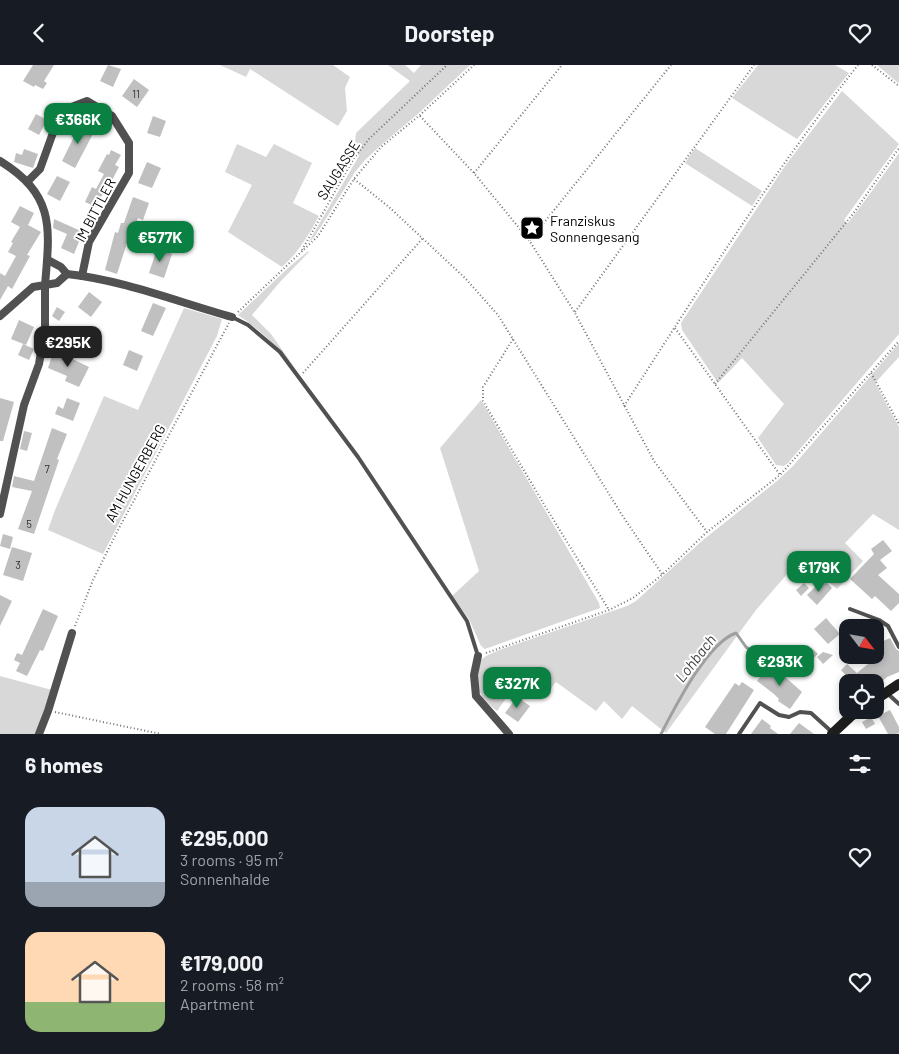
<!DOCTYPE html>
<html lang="en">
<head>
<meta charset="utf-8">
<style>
  body { margin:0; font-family:Barlow,sans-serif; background:#20242c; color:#f1f3f6; height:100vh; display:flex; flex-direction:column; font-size:19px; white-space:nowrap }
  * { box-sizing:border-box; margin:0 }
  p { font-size:16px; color:#9ea1a6 }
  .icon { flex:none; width:28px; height:28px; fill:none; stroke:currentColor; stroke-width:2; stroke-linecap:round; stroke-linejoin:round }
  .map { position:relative; height:669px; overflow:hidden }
  .details { display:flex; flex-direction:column; background:#171b24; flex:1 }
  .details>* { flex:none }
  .needle { width:32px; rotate:121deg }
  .controls { position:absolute; left:839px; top:554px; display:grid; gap:10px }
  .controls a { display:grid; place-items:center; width:45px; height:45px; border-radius:10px; background:#171b24; box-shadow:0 2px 8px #0003; font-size:25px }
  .price { position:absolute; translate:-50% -42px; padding:0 11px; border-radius:10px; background:#0b8043; color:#fff; font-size:16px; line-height:32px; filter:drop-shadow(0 1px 2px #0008) }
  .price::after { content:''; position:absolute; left:50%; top:30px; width:15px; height:11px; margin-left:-8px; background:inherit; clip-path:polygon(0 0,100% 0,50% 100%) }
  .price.on { background:#222; color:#fff }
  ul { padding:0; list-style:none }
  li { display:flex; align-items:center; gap:15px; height:125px; padding:0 25px }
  li span { display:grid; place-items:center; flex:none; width:140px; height:100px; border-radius:15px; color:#555 }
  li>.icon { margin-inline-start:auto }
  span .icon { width:60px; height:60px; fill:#fffc; stroke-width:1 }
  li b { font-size:21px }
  h2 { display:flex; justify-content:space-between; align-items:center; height:60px; padding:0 25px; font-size:21px }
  header { display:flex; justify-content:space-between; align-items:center; height:65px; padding:0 25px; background:#171b24; font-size:22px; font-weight:700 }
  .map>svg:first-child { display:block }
  .green { fill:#d8d8d8 }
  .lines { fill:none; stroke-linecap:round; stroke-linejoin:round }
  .stream { stroke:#9f9f9f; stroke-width:3 }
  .building { fill:#c0c0c0 }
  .path { stroke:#737373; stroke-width:2; stroke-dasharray:1 2.5; stroke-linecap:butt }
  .lane { stroke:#515151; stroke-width:4 }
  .street { stroke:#515151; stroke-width:8 }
  .secondary { stroke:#1e1e1e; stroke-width:10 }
  .labels { text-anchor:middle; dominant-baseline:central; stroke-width:4; stroke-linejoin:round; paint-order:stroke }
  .number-label { font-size:11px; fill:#303030 }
  .street-label { font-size:14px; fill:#000; stroke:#fff }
  .poi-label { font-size:14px; fill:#000; stroke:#fff; text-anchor:start }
  .water-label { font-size:15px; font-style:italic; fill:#404040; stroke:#fff }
</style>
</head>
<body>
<header><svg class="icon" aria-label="back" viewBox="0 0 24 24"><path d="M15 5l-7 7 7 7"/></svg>Doorstep<svg class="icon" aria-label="heart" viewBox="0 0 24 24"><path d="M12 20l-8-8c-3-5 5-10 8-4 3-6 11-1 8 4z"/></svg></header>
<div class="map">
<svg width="899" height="669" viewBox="0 0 899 669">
  <rect width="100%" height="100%" fill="#fff"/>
  <!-- green -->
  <g class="green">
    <path d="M220,0h113l17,12 -5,11 2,23 -9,15 -88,-57 -4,8z"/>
    <path d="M388,0h17l9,8 7,-8h49l-51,48 -39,33 -15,14 -10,12 -40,64 -7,7 51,-87 -4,-14 1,-9 54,-52z"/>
    <path d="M758,0h77l14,8 -52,66 -65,-41z"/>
    <path d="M877,0h22v18l-2,-1z"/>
    <path d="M842,26l57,53 -55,76 4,3 21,-28 30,-42v181l-112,130 -3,2 -8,-1 -18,-27 26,-34 -42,-46 -24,25 -36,-53 -1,-7 104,-157z"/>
    <path d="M237,79l29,13 8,-13 38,19 -19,40 26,13c-11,20 -20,36 -37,51l-54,-35 24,-47 -27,-13z"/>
    <path d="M695,83l67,43 -10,15 -67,-43z"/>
    <path d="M310,186l-30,31 -28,33 19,19 24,34c-17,-21 -35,-38 -57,-53l50,-47 19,-16z"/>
    <path d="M184,243l38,11 -5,17 -114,218 -55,-24 7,-20 49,-114 34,14z"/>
    <path d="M899,278v14l-24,26 24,44v103l-26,-16 -28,29 18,18 -26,28 -36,-31 -45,52 -90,123 -34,-27 -10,13 -18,-18 -8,10 -40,-29 -5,6 -25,-18 -29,41c-22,-19 -20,-20 -19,-49l8,-6 13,-6 128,-44 9,-5 67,-61 74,-59 16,-15z"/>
    <path d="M481,335l118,203 1,5 -115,41 -4,-3 -12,-27 -17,-23 27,-25 -39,-123z"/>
    <path d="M0,611l52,14 -15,44h-37z"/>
  </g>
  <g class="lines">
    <!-- stream -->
    <path class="stream" d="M661,669c14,-27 46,-91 75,-101l10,14 15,11"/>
  </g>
  <!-- building -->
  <g class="building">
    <path d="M33,0h21l-10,16 3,2 -4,6 -8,-4 -1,2 -11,-6z"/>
    <path d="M108,0l13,4 -8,18 -13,-6z"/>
    <path d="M134,14l15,11 -12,17 -15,-11z"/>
    <path d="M36,49l11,6 -8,15 -11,-6z"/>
    <path d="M153,51l13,5 -6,16 -13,-4z"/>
    <path d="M80,56l15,9 -20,38 -13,-7 16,-32 -2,-1z"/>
    <path d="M24,84l14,5 -5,14 -19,-6 2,-9 6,2z"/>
    <path d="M111,85l10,5 -6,10 4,2 -8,15 -2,-1 -13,26 -11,-5 7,-15 4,2 8,-15 -6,-3 9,-17 2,1z"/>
    <path d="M147,97l14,6 -9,20 -14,-5z"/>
    <path d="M57,111l13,6 -10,19 -13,-7z"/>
    <path d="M133,132l16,6 -6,17 -5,-2 -9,26 -2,-1 -10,31 -12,-4 10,-38 3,1 3,-10h3z"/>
    <path d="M20,141l14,7 -6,12 13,7 -14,23 3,1 -18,33 -4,-3 -8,14v-27l5,3 11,-20 -8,-4 5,-9 -2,-1 9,-15 -9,-5z"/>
    <path d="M54,154l29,13 -9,22 -13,-6 6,-14 -14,-6z"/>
    <path d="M157,184l15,5 -8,24 -15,-5z"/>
    <path d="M89,227l13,10 -11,15 -13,-10z"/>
    <path d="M153,238l13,5 -13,28 -12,-5z"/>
    <path d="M57,242l8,5 -6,9 -7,-5z"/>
    <path d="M19,255l15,7 -8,18 -15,-6z"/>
    <path d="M81,263l12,7 -9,13 -11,-8z"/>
    <path d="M23,279l11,5 -5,11 -11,-5z"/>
    <path d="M54,285l35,17 -10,20 -14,-6 2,-5 -19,-8z"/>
    <path d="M129,285l14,6 -6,15 -14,-6z"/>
    <path d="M0,333l14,4 -11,39h-3z"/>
    <path d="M67,333l13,5 -7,18 -18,-7 3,-8 5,3z"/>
    <path d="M52,363l15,6 -10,25 2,1 -25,74 -16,-5 14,-38 -20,-4 2,-11 20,5z"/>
    <path d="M24,366l8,2 -5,18 -7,-2z"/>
    <path d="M3,469l10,3 -3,12 -10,-3z"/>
    <path d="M883,475l9,11 -12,9 7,8 -9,7 21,19v9l-8,8 -16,-15 -3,3 -22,-20 24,-25 -3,-5z"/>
    <path d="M12,482l20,6 -9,28 -20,-6z"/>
    <path d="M820,517l3,3 3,-3 6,6 -15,17 -10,-10z"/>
    <path d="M804,518l5,5 -8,8 -5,-6z"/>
    <path d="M0,530l12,6 -12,25z"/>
    <path d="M43,544l15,7 -15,35 -3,-1 -13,26 -11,-5 4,-8 -6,-3 3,-7 5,2z"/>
    <path d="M826,553l14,16 -12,10 -14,-15z"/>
    <path d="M890,573l6,11 3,2v21l-12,5 -8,7 -3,-4 -3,3h-20l-12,-13 6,-6 10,9 17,-14 -3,-4h4v-10z"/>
    <path d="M807,582l6,2 5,5 -12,11 -9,-10z"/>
    <path d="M823,587l10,3 -10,9 -6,-7z"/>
    <path d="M775,603l27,24 -12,17 -12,-8 1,-2 -5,-5 -17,-13 9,-12 6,4z"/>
    <path d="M742,617l12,8 -28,44h-11l-10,-7 30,-44 4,3z"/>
    <path d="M517,632l13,9 -12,16 -13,-9z"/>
    <path d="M890,645l9,17v6l-3,1h-8l-10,-18z"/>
    <path d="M871,652l4,7 -9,5 -4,-7z"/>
    <path d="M762,654l9,7 -1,2 8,6h-27z"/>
    <path d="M799,658l15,11h-24z"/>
  </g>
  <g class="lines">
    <!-- path -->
    <g class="path">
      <path d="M872,0l27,21"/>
      <path d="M420,51l54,57 55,67 46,73 79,148 53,71"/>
      <path d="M474,108l88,-108"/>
      <path d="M354,114l35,28 76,71 33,37 124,200 40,59"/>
      <path d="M530,175l141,-175"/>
      <path d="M302,185l52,-92 15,-19 78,-74"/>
      <path d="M238,247l80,-76 36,-57 27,-32 39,-32 54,-50"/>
      <path d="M575,247l179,-247"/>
      <path d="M675,263l105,147"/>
      <path d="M513,274l-30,48v14l62,105 64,104"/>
      <path d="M303,308l120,-135"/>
      <path d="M871,308l28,51"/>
      <path d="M715,319l138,-170 46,-66"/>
      <path d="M624,341c75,-116 148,-233 234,-341"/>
      <path d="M75,561l18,-46 25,-50 111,-207"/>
      <path d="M486,588l123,-43 24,-12 29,-23 45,-43 73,-57 119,-134"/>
      <path d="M55,647l106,22"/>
    </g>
    <!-- lane -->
    <g class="lane">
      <path d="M232,252l16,8 32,27 78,105 109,164 11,35"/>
      <path d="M850,544l29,11 9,6 11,21"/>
      <path d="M888,629l11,10"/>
      <path d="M739,669l21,-31 19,12 10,2 11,-5 11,1 22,20"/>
    </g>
    <!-- street -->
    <g class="street">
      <path d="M0,96c55,34 50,66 45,124l-12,2 -33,29"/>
      <path d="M27,117l13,-13 14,-39 15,-22 18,-7 25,15 17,27v30l-40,69 -7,34"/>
      <path d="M48,195l13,7 6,7c56,6 111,28 165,43"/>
      <path d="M0,449l24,-109 15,-41 6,-36v-43l12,-2 10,-9"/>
      <path d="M478,591l-4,19 2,21 33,38"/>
      <path d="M39,669l9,-23 24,-78"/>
    </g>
    <!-- secondary -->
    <g class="secondary">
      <path d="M875,635l24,-16"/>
      <path d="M832,669l18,-17 10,-7"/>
    </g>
  </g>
  <!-- icons -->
  <defs>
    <g id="sight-square" transform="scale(1.25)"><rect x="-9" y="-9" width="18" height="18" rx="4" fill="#000" stroke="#fff"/><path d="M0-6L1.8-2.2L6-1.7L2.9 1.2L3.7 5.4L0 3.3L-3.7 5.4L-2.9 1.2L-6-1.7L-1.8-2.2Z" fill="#fff"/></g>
  </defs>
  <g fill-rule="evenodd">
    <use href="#sight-square" x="532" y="163"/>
  </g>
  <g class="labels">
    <!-- number labels -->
    <g class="number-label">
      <text x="136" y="28">11</text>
      <text x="47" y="403">7</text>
      <text x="29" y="458">5</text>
      <text x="18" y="499">3</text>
    </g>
    <!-- street labels -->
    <g class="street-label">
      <text transform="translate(338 105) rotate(-58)">SAUGASSE</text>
      <text transform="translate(95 145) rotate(-62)">IM BITTLER</text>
      <text transform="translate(135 408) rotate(-61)">AM HUNGERBERG</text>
    </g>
    <!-- poi labels -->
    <g class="poi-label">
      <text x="550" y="155">Franziskus<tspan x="550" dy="16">Sonnengesang</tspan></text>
    </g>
    <!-- water labels -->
    <g class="water-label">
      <text transform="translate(695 593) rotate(-52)">Lohbach</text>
    </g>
  </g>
</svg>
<div class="controls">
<a><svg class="needle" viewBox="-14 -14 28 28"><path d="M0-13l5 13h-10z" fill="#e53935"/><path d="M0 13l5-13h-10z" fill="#9ea1a6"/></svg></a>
<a><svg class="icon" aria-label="locate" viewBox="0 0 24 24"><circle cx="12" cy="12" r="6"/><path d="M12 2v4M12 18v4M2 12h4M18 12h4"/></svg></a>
</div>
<b class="price" style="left:78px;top:80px">€366K</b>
<b class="price" style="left:160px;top:198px">€577K</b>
<b class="price on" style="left:68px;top:303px">€295K</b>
<b class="price" style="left:819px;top:528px">€179K</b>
<b class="price" style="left:780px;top:622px">€293K</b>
<b class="price" style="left:517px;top:644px">€327K</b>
</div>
<section class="details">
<h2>6 homes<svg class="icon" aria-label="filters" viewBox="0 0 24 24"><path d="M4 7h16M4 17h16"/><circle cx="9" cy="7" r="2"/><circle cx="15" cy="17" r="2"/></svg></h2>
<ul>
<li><span style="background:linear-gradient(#c9d6e8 75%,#9aa5b1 0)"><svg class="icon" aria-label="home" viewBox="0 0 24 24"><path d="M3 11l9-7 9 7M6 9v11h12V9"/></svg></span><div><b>€295,000</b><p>3 rooms · 95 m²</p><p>Sonnenhalde</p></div><svg class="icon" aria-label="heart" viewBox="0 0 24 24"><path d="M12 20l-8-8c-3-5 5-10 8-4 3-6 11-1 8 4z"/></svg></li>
<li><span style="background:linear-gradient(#ffd9b3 70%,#8fb573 0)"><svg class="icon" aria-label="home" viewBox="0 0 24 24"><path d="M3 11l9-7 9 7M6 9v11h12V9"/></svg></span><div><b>€179,000</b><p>2 rooms · 58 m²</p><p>Apartment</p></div><svg class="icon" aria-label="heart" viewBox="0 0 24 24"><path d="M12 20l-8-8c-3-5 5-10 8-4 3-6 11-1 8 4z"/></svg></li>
</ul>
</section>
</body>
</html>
